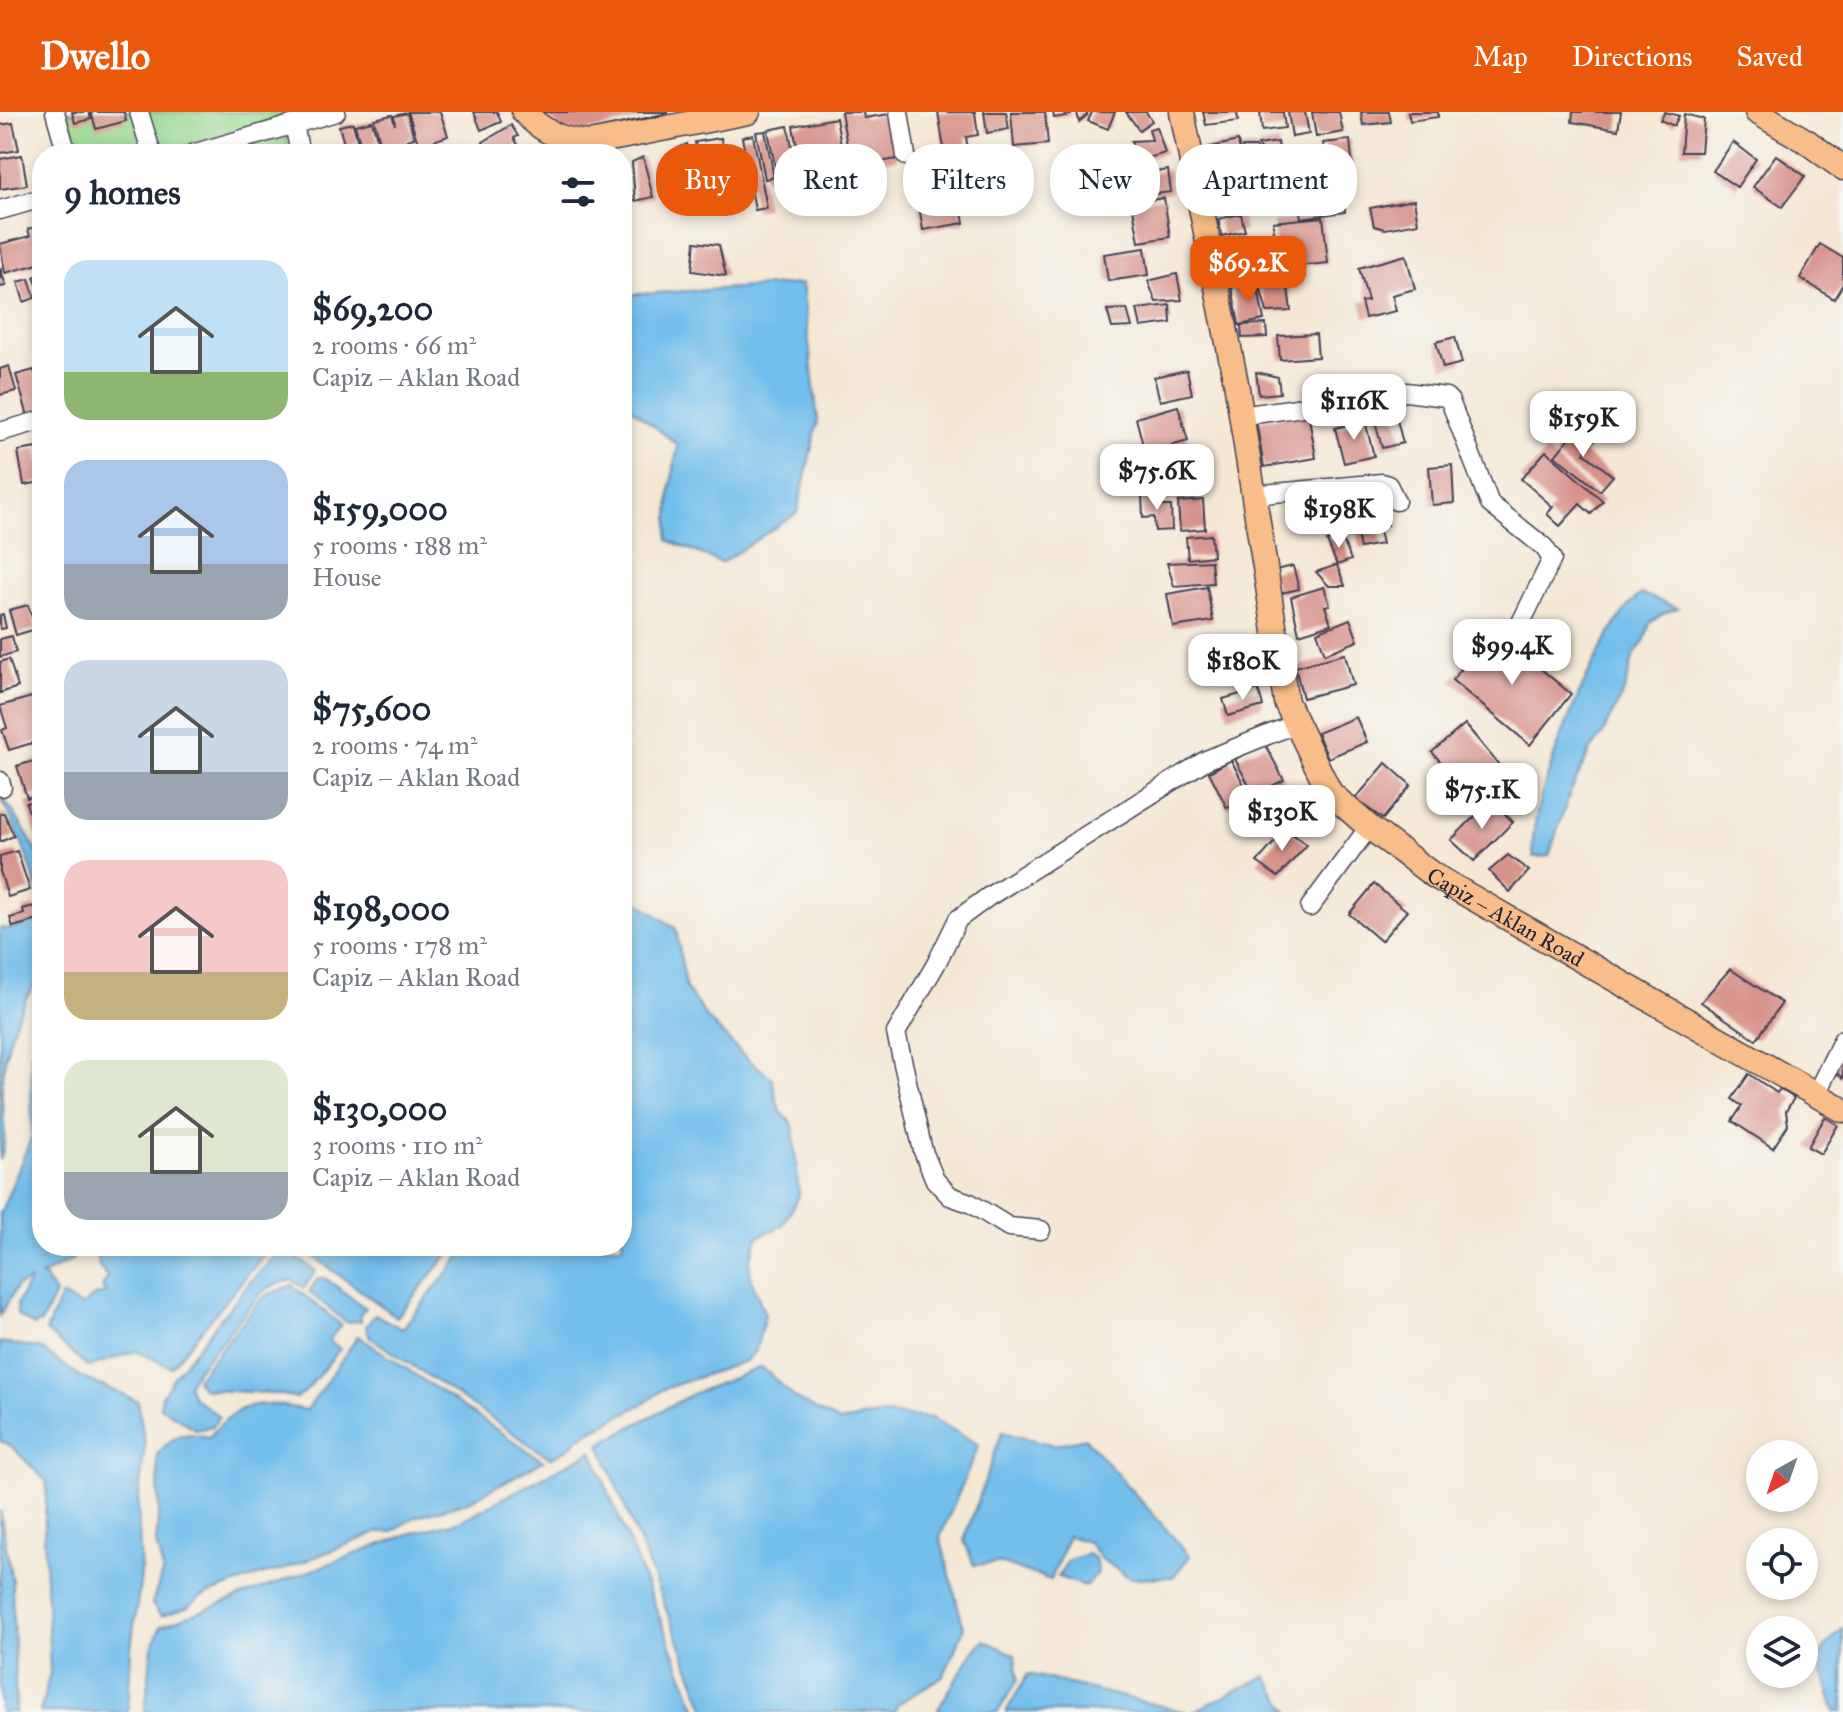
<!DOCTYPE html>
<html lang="en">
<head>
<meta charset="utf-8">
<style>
  body { margin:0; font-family:"IM FELL Great Primer",serif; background:#f2f2f3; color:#1f2937; height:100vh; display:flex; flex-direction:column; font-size:30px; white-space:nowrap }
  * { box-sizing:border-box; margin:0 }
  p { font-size:26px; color:#747a83 }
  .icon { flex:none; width:44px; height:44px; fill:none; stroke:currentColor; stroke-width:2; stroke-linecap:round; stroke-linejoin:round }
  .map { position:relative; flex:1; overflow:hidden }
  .panel { position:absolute; left:32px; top:32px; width:600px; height:1112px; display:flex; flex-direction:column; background:#fff; border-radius:32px; box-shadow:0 4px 12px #0003 }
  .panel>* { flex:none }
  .hud { position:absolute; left:656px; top:32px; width:760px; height:72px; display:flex; gap:16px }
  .needle { width:52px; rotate:220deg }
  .controls { position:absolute; left:1746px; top:1328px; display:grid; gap:16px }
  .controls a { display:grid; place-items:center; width:72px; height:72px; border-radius:50%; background:#fff; box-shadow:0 4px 12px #0003; font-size:40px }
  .price { position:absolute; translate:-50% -68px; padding:0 18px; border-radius:16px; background:#fff; color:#222; font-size:26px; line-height:52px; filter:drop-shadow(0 2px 4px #0008) }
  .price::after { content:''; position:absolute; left:50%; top:48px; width:24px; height:18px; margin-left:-12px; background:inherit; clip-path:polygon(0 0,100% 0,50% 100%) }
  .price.active { background:#ea580c; color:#fff }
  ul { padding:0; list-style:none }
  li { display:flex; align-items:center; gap:24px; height:200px; padding:0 32px }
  li span { display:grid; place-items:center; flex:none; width:224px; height:160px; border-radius:24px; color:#555 }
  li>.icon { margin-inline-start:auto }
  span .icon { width:96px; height:96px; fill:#fffc; stroke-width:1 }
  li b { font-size:34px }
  h2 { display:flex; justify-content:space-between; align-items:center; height:96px; padding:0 32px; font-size:34px }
  .pill { padding:0 28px; border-radius:32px; background:#fff; box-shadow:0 4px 12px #0003; font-size:28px; line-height:72px }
  .pill.active { background:#ea580c; color:#fff }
  header { display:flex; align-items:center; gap:48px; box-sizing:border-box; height:112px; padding:0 40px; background:#ea580c; color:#fff }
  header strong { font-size:38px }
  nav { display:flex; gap:44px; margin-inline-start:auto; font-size:28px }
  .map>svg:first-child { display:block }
  .green { fill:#93d58c; stroke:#5a7c64; stroke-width:2 }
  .water { fill:#72beec; stroke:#4a7094; stroke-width:2 }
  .building { fill:#d8938b }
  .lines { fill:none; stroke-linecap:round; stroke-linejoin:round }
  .minor-casing { stroke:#424052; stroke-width:21 }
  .major-casing { stroke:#424052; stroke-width:27 }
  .minor { stroke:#fff; stroke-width:18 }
  .major { stroke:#f8bd89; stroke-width:24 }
  .labels { text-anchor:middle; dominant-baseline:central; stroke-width:8; stroke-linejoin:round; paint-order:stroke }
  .street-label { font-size:22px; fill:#22223b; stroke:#f6f6f2 }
</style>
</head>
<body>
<header>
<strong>Dwello</strong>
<nav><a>Map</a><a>Directions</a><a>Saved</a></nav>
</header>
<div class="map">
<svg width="1843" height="1600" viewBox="0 0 1843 1600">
  <rect width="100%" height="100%" fill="#f6f6f2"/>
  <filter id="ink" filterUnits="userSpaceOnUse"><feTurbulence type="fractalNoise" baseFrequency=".0125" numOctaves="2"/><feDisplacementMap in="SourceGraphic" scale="16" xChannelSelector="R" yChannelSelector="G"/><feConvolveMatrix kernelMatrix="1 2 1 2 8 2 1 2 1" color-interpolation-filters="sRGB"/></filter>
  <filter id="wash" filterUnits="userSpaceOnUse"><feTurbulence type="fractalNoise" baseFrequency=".006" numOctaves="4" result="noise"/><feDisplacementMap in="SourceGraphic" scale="32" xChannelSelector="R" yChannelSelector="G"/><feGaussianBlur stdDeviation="1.8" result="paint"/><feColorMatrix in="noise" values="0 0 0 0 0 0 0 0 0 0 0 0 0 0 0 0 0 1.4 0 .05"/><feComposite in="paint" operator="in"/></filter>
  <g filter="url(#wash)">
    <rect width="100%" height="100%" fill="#f4e8d5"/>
    <!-- green -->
    <path class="green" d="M67,0h251l-35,11 7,31h-211z"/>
    <!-- water -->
    <g class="water">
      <path d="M802,172l16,137 -21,92 -76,50 -53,-23 2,-49 8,-46 -56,-44v-106z"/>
      <path d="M1642,482l36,14 -15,6 -13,9 -6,19 -10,12 -9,35 -23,46 -13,18 -20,42 -20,61 -15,1c-13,-42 71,-244 108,-263z"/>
      <path d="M0,684l13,15 29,49v42l-21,-62z"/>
      <path d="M622,778l54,39 10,59 21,30 39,40 26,20 7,31 14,16 6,71 -16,29 -25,12 -9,26 3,18 13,34 -9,35 -10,11 -82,28 -19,14 -64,33 -13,13 -18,9 -180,-121 -4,-11 9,-12 27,15 67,-83h153z"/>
      <path d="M42,808v55c-26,31 -39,76 -40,117 0,23 7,46 -2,68v-232l10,1z"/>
      <path d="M42,921v213h31l3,5 -3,8 -32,17 4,2 10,16 -13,28 -8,4 -17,-11v-11l12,-23 -12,5 -17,30v-102l32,-78 -1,-82z"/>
      <path d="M100,1134h171l-100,121 -35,-16 -48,16 -42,-36 15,-35 21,10 12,-10 12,-3 -4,-5 5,-12 -7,-8 -5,-16z"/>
      <path d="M299,1134h156l-58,71z"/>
      <path d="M286,1139l30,20 -12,17 -12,-8 -16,4 -15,9 -64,77 -9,15 5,12 26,19 -6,10 -16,4 -37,-23 2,-11 12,-20 77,-95 24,-25z"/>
      <path d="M318,1166h7l40,30 -5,7 1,6 -15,1 -37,-30z"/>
      <path d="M292,1173l49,40 -12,15 11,9 -35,43 -9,6c-31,-9 -63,-4 -94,-10l-6,-9 67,-82z"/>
      <path d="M358,1224l185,125 -76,41 -52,15 -24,15h-12l-97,38 -18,4 -62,22 -15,12 -26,8 -9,-12 11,-34 -7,-26 3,-36 -2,-54c20,-21 24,-23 52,-17 33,-39 51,-36 98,-27z"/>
      <path d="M0,1230l39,6 44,30 55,23 7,44 -7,59 3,72 -10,72 -3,64h-88l10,-39 -6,-139 3,-52 -37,-37 -10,-4z"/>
      <path d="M762,1255l34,32 43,23 44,-8 49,4 47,27 -39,92 24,92 -20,46 -46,29 -4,8h-187l-107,-268 92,-50z"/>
      <path d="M1002,1320l52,13 31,-7 105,118 -17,21 -43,1 -29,-19 -13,-17 -20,-6 -17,44 -52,-17 -25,2 -10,-25z"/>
      <path d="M592,1339l106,261h-553l7,-65 9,-21 251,-93 48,-12z"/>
      <path d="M0,1398l12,71 4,131h-16z"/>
      <path d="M1088,1442l7,5 3,14 -13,13 -27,-9 10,-17z"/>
      <path d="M1843,1516v84h-8l-17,-52 8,-14z"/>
      <path d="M984,1528l31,15 3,25 -20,32h-57l-3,-3 34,-56z"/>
      <path d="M1028,1562l158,38h-180z"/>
      <path d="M1266,1564l24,36h-97z"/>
    </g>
    <g id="blocks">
      <!-- building -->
      <g class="building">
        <path d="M72,0h17l2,7 -16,4z"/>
        <path d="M91,0h33l2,9 -30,8z"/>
        <path d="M408,0h32l8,24 -29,10z"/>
        <path d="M474,0h23l4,10 -20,8z"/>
        <path d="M541,0h127v1l-84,19 -20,-2z"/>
        <path d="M841,0h22l1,6 26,-4 8,45 -26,4 6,33 -21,4z"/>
        <path d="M938,0h37l3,23 -12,2 4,27 -23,3z"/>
        <path d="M984,0h22l3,17 -22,4z"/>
        <path d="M1011,0h34l3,32 -34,3z"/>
        <path d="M1053,0h18v3l-17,3z"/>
        <path d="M1077,0h10v3l-8,7z"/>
        <path d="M1092,0h23l-7,17 -20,-8z"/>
        <path d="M1126,0h20l6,9 -13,9z"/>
        <path d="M1203,0h34l1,9 -32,4z"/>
        <path d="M1260,0h23l2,16 -23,3z"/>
        <path d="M1288,0h17l4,22 -17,3z"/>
        <path d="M1312,0h27l4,20 -27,5z"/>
        <path d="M1361,0h28l2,10 -28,3z"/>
        <path d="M1408,0h30v5l-28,4z"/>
        <path d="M1573,0h48l-3,18 -46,-8z"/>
        <path d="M1665,0l14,4 -5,10 -14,-6z"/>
        <path d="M407,1l7,25 -7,2 1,3 5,-1 3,12h-33l-9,-35 18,-4 3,10 -1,-9z"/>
        <path d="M1684,2l20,5 -3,33h-20z"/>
        <path d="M836,6l7,37 -43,8 -7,-37z"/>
        <path d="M372,9l6,21 -17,4 -6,-21z"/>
        <path d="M13,11l6,27 -19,3v-28z"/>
        <path d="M353,11l5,20 -13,4 -6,-21z"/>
        <path d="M511,13l7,11 -4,2 4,7 -15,9h-12l-8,-12z"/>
        <path d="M788,14l11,58 -20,3 -11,-57z"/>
        <path d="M1157,15l8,26 -28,8 -6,-20 21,-1 -3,-11z"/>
        <path d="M765,19l9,46 -9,2 -9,-47z"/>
        <path d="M753,23l14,73 -12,2 -13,-73z"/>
        <path d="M721,26l9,61 -26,3 -9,-60z"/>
        <path d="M1350,28l3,29 -26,4 -4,-30z"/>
        <path d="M1238,29l6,33 -35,7 -7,-32z"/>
        <path d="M1278,30l3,23 -14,1 -9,-21z"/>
        <path d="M1733,30l23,17 -19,28 -24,-16z"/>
        <path d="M687,32l7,37 -14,-4 -4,-28z"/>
        <path d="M1242,35h14l7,21 -13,4z"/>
        <path d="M22,43l5,30 -27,4v-30z"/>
        <path d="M1776,43l29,21 -23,31 -29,-20z"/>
        <path d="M643,45l10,40 -18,4 -3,-39z"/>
        <path d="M844,47l3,15 -13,2 -2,-15z"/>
        <path d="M828,48l2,15 -13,2 -2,-15z"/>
        <path d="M1168,58l3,22 -31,4 -3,-21z"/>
        <path d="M1242,69l6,28 -30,6 -6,-28z"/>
        <path d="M1342,76l3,24 -44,6 -4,-23z"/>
        <path d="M1164,86l6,39 -31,5 -7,-39z"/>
        <path d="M960,87l4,24 -41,7 -4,-24z"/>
        <path d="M1414,88l4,23 -33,6 -11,-3 -4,-18z"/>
        <path d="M623,96l5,19 -6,-1z"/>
        <path d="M1241,102l4,17 -23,5 -4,-17z"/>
        <path d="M1323,105l5,46 -50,5 -5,-46z"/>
        <path d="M42,113v38l-37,10 -5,-29 30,-8 -2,-7z"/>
        <path d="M695,130l24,3 7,31 -34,-5z"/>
        <path d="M1820,132l23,14v26l-9,15 -34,-21z"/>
        <path d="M1145,136l4,27 -41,6 -4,-27z"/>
        <path d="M1406,143l9,34 -23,6 4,16 -31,7 -4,-16 7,-1 -9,-33z"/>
        <path d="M0,156l6,18 -6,1z"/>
        <path d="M42,161v23l-8,-19z"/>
        <path d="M1177,162l5,26 -26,2 -8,-21z"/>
        <path d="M29,167l6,19 -11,4 -6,-20z"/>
        <path d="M1287,168l4,31 -24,1 -8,-29z"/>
        <path d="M1257,171l7,37 -25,5 -7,-38z"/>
        <path d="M1170,193l1,18 -30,4 -4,-18z"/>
        <path d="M1127,197l5,18 -20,1 -5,-18z"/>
        <path d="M1266,212l1,13 -25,1 -1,-13z"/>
        <path d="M1316,222l2,23 -38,3 -2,-24z"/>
        <path d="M1455,225l7,26 -19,5 -7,-26z"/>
        <path d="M9,254l7,25 -16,4v-26z"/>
        <path d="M34,258l8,29v13l-14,4 -12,-41z"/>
        <path d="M1187,258l5,24 -32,7 -6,-24z"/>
        <path d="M1256,260l22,5 2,16 -21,2z"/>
        <path d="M1393,293l10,38 -21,5 -10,-38z"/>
        <path d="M1178,294l10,35 -43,12 -9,-35z"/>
        <path d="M1308,300l8,46 -52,9 -8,-46z"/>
        <path d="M1365,309l9,35 -30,7 -9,-35z"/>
        <path d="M1579,314l16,13 -11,14 29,23 -13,15 -45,-35z"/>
        <path d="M37,336l5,34 -18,3 -6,-34z"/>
        <path d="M1546,339l57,50 -12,13 -11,-10 -20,22 -13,-12 6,-7 -32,-28z"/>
        <path d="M1452,353l2,38 -22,2 -3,-38z"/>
        <path d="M1162,382v12h9l1,24 -17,1 -1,-14 -11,1 -1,-23z"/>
        <path d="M1203,388l2,29 -25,2 -2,-29z"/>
        <path d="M1384,397l3,16 -9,1 4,18 -22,4 -7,-32z"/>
        <path d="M1211,423l2,21 -25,3 -2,-22z"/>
        <path d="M1341,423l10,25 -14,5 -10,-24z"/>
        <path d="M1211,449l2,22 -39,3 -7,-23z"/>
        <path d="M1337,453l8,21h-16l-13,-14z"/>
        <path d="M1293,454l6,23 -22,5 -6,-23z"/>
        <path d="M1207,475l6,34 -40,6 -6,-33z"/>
        <path d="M1324,475l6,18 -5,1 6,18 -32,10 -8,-37z"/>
        <path d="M28,493l8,24 -20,6 -7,-25z"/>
        <path d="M3,502l3,14 -6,1v-14z"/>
        <path d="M1350,507l8,22 -33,13 -8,-22z"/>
        <path d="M1494,518l77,64 -41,51 -78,-65z"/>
        <path d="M12,524l4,16 -16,5v-18z"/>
        <path d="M1345,542l8,31 -50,13 -8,-31z"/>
        <path d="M9,547l9,28 -18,6v-31z"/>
        <path d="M1258,577l5,17 -35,10 -5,-17z"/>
        <path d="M42,582v30l-3,1 3,15 -33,10 -7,-20 5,-2 -7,-22z"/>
        <path d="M1356,605l11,25 -39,16 -11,-25z"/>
        <path d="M1465,612l34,41 -32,27 -35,-40z"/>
        <path d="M1265,632l19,36 -30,15 -19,-36z"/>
        <path d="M37,648l5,15v18l-15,5 -10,-32z"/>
        <path d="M1231,648l19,36 -23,12 -18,-36z"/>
        <path d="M1386,651l25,22 -28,34 -28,-20z"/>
        <path d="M1283,673l11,21 -42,23 -11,-20z"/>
        <path d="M42,686v51l-1,1 -15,-47z"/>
        <path d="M1491,688l22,22 -39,39 -23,-21z"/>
        <path d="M4,701l10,23 -14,6v-28z"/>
        <path d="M1286,717l21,16 -29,32 -21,-15z"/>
        <path d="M17,739l13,39 -22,7 -8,-26v-15z"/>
        <path d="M1508,743l21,16 -19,21 -21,-21z"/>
        <path d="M1374,772l33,27 -26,30 -32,-27z"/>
        <path d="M34,794l4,14 -25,7 -3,-9 14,-4 -1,-5z"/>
        <path d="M1730,857l52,34 -26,37 -55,-38z"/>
        <path d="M1843,945v21l-10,-8z"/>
        <path d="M1749,962l28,19 3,-4 14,9 -8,13 2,14 -15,23 -41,-27 10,-15 -10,-7z"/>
        <path d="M1825,1005l13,8 -17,29 -13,-7z"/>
      </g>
    </g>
  </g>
  <g filter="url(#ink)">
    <use href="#blocks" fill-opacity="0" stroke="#424052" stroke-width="2"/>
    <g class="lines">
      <!-- minor casing -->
      <g class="minor-casing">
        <g id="minor">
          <path d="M55,0l12,42"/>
          <path d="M139,0l13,42"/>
          <path d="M899,0l7,44"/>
          <path d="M294,12l6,30"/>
          <path d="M192,42l144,-42"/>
          <path d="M0,98l42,-12"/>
          <path d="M1241,304l165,-24 40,5 4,4 40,103 54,43 8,12 -41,84"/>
          <path d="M0,320l42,-12"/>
          <path d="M1253,383l129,-12 6,2 8,16"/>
          <path d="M0,669l2,6"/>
          <path d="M1310,795l59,-80"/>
          <path d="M1816,982l27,-55"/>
          <path d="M1041,1118l-32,-3 -39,-24 -20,-7 -15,-16 -12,-29 -27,-118 40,-69 22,-45 30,-22 218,-137 89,-36"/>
        </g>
      </g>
      <!-- major casing -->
      <g class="major-casing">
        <g id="major">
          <path d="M524,0c18,20 39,29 66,31l158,-31"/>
          <path id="s1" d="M1182,0l55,276 49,314 44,91 39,34 64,48 410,235"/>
          <path d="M1757,0l49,29 37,27"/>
        </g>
      </g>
      <!-- minor -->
      <use href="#minor" class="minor"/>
      <!-- major -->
      <use href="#major" class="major"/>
    </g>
  </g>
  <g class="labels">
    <!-- street labels -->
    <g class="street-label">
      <text stroke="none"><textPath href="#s1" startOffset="916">Capiz – Aklan Road</textPath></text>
    </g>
  </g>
</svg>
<div class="controls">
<a><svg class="needle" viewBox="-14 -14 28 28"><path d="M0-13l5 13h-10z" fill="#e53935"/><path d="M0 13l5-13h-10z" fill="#747a83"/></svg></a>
<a><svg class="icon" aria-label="locate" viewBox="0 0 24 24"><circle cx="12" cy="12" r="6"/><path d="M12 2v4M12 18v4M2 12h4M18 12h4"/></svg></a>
<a><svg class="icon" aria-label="layers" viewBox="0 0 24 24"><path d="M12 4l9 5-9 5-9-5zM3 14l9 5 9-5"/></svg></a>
</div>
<b class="price active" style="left:1248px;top:192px">$69.2K</b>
<b class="price" style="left:1354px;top:330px">$116K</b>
<b class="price" style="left:1583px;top:347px">$159K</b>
<b class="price" style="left:1157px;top:400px">$75.6K</b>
<b class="price" style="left:1339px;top:438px">$198K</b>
<b class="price" style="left:1512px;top:575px">$99.4K</b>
<b class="price" style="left:1243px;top:590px">$180K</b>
<b class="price" style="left:1482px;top:719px">$75.1K</b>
<b class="price" style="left:1282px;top:741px">$130K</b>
<div class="hud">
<a class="pill active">Buy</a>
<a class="pill">Rent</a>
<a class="pill">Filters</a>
<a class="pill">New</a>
<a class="pill">Apartment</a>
</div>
<section class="panel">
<h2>9 homes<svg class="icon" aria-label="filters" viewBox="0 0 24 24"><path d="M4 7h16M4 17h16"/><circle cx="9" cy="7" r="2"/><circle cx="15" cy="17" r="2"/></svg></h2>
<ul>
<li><span style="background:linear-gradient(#bfe0f5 70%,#8fb573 0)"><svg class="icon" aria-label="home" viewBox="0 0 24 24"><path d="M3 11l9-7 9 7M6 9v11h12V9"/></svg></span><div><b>$69,200</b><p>2 rooms · 66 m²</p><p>Capiz – Aklan Road</p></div></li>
<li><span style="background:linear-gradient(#a9c7e8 65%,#9aa5b1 0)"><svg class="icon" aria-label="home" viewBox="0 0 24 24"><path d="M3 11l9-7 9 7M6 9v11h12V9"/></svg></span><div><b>$159,000</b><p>5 rooms · 188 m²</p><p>House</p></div></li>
<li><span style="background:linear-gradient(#c9d6e8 70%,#9aa5b1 0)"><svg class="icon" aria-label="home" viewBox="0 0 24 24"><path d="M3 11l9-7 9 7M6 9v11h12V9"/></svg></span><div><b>$75,600</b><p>2 rooms · 74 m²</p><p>Capiz – Aklan Road</p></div></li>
<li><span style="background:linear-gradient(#f6c9c9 70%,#c2b280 0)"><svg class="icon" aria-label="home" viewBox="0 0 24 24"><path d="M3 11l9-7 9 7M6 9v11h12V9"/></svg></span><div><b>$198,000</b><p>5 rooms · 178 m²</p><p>Capiz – Aklan Road</p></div></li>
<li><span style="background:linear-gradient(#dfe7d0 70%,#9aa5b1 0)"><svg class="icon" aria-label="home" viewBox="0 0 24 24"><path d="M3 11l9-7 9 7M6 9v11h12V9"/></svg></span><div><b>$130,000</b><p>3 rooms · 110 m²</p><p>Capiz – Aklan Road</p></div></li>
</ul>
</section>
</div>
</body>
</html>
